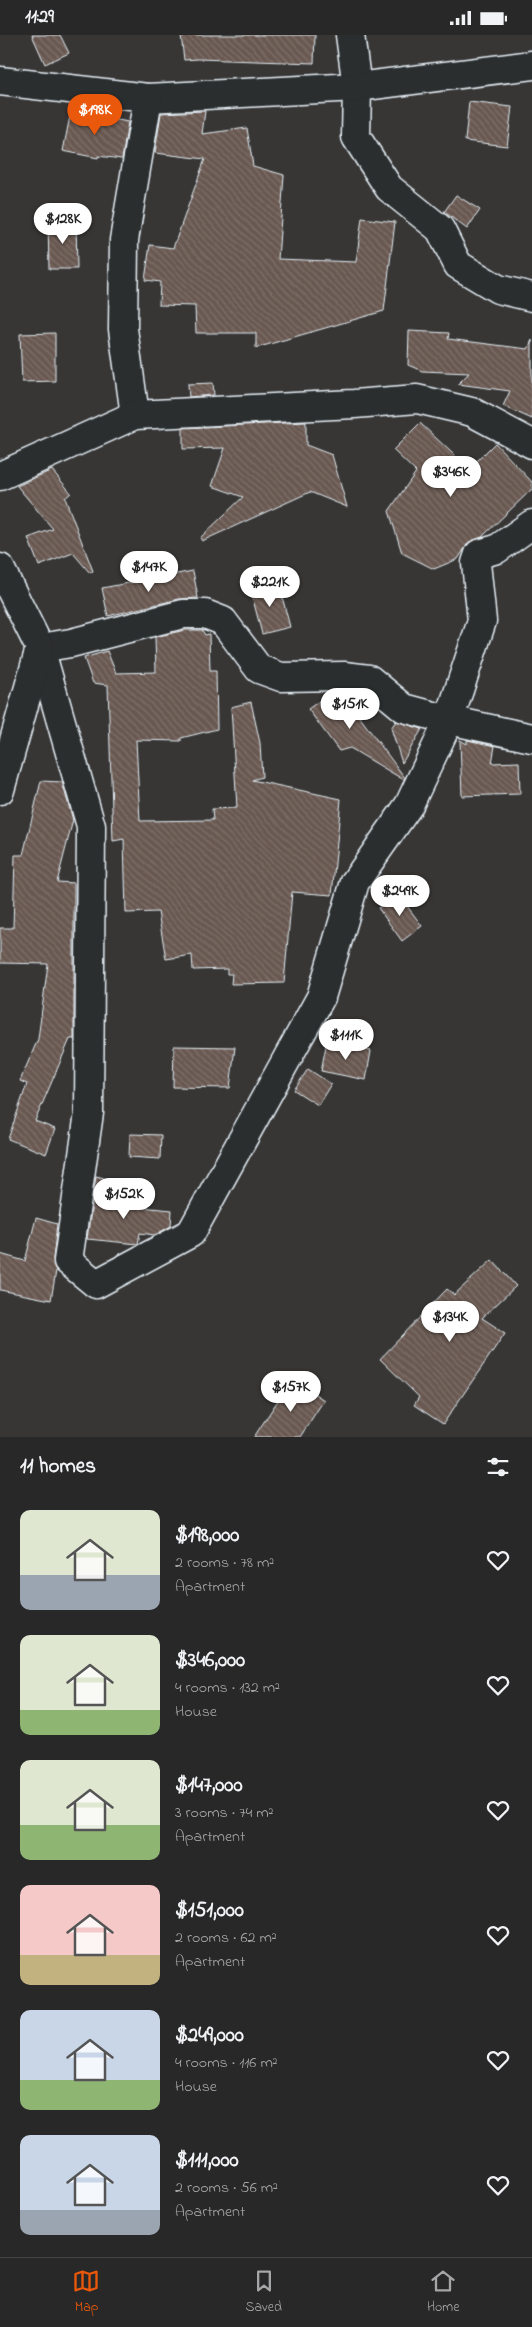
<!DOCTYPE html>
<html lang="en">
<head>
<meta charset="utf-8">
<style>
  body { margin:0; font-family:"Indie Flower",sans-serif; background:#313030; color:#f1f3f6; height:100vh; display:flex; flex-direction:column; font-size:19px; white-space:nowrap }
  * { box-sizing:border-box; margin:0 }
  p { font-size:16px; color:#a5a6a8 }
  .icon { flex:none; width:28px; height:28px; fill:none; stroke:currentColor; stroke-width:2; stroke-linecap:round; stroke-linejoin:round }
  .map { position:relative; height:1402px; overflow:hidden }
  .panel { display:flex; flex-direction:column; background:#292828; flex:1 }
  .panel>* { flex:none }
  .price { position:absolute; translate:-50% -42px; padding:0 11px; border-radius:18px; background:#fff; color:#222; font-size:16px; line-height:32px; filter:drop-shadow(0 1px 2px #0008) }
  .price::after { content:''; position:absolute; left:50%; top:30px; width:15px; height:11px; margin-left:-8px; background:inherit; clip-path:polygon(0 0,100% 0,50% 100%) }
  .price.on { background:#ea580c; color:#fff }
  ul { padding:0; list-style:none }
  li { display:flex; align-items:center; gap:15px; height:125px; padding:0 20px }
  li span { display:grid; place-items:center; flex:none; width:140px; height:100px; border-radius:10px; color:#555 }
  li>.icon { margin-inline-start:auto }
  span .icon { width:60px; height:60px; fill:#fffc; stroke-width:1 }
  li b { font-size:21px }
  h2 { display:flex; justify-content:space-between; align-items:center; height:60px; padding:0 20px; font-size:21px }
  .status { display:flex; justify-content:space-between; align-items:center; height:35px; padding:0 25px; background:#292828; direction:ltr }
  .status svg { height:14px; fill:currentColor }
  .tab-bar { display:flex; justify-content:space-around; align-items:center; height:70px; border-top:1px solid #454445; background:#292828; font-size:14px; color:#a5a6a8 }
  .tab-bar a { display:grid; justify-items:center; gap:2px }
  .tab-bar .on { color:#ea580c }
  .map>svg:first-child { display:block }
  .building { fill:url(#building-back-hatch); stroke:#e8f1f8 }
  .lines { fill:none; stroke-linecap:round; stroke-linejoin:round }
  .street-casing { stroke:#e8f1f8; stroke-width:31 }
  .street { stroke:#2a2d2e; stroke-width:28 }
</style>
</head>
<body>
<div class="status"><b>11:29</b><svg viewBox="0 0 49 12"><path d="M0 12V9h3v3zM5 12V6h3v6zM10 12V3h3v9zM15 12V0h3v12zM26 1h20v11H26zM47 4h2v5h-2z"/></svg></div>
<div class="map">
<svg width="532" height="1402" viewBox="0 0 532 1402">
  <defs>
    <pattern id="building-back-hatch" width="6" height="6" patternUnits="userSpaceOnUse" patternTransform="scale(1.25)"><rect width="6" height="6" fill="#695951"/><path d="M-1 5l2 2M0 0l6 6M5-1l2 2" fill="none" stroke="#7e716b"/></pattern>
  </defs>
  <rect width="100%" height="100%" fill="#373635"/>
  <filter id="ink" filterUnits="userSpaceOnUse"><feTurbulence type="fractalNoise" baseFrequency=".02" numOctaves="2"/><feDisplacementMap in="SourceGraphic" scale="10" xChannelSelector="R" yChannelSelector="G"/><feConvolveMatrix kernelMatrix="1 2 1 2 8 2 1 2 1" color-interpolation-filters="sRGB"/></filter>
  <g filter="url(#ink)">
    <!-- building -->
    <g class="building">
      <path d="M32,0h28l9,18 -24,11z"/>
      <path d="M181,0h134l-1,28 -116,-4 -14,1z"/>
      <path d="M469,67l43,5 -5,39 -42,-5z"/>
      <path d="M71,76l57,11 -6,37 -24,-3v2l-35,-7z"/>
      <path d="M205,76l-3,23 45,-6 6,38 31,9 -6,84 78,3 6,-44 33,4 -11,89 -128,37v-15h-60l-1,-27 -36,-1 1,-23 -15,-2 5,-35 23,3 32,-89 -50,-6 6,-40z"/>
      <path d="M456,160l24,15 -13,19 -23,-17z"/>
      <path d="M76,186l1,48h-28l-1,-47z"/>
      <path d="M409,296l40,2 -1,6 80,10 4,-9v79l-29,-13 7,-15 -52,-7 11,-11 -47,-2 -14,-6z"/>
      <path d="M55,298v48l-33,1 -2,-48z"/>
      <path d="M213,348l1,12 -25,2 -1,-13z"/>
      <path d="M306,387v23l26,10 15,52 -37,-15 -108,49 -2,-3 43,-41 -31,-11 13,-38 -42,1v-21z"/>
      <path d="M420,388l49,46 26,-26 37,39v7l-50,48 -13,5 -11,17 -24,10 -32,-16 -13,-42 27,-39 -23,-22z"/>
      <path d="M52,435l19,23 -6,5 28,73 -3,2 -17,-20 -34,13 -11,-28 25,-9 -36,-43z"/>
      <path d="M193,536l5,27 -19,1 -71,17 -6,-28z"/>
      <path d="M278,546l12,46 -28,7 -12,-46z"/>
      <path d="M185,595h17l3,5 4,-1 1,37h6l1,58 -36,9v3l-45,-1 4,81 73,-1 -1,-11 25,-1 -6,-101 20,-5 9,41 2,34 -10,3 89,19 -9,96 -40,-3 -8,91 -53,1 1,-10h-5v-5l-34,1 -1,-15 -26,4 -8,-47 -32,1 -2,-74 -11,2 -5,-156 -15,-2 -9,-25 23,-7 9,22 40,-1 -1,-35z"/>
      <path d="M332,657h9l64,86 -1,2 -54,-32 -11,3 -31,-42z"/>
      <path d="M396,686l26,8 -20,34 -11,-35z"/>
      <path d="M460,705l7,4v-4l28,6 -3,17 27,-1 1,32 -58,2z"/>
      <path d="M41,746l21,1 11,38 -16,62 17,1v156h-4l-35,82 20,8 -9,25 -38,-15 19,-55 -7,-3 18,-42 10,-75 -48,-1v-35h13l2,-73h8z"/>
      <path d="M398,859l24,32 -20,15 -24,-33z"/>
      <path d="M327,1006l44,10 -5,29 -45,-9z"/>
      <path d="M174,1011l61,1 -5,41 -57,-1z"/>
      <path d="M308,1034l23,15 -13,21 -24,-15z"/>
      <path d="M130,1099l31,1 -1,24 -31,-2z"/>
      <path d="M96,1141l8,2 -6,25 74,7 -1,16 -16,9 -15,-2 -2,11 -51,-5z"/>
      <path d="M36,1183l21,6 -4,35 3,12 -5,29 -51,-10v-36l25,7z"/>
      <path d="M492,1225l24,26 -34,32 23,15 -62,91 -29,-19 5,-8 -39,-38 67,-70 7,6z"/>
      <path d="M292,1344l32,21 -24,37h-46z"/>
    </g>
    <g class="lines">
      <!-- street casing -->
      <g class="street-casing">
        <g id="street">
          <path d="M350,0l7,52 -1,50 33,51 51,41 18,36 40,24 34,8"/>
          <path d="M0,46l148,17 209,-11 175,-22"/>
          <path d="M135,380l-12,-86 1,-89 24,-142"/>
          <path d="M0,441l135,-61 219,-11 63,-5 55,13 60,32"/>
          <path d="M532,489l-35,25 -18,5 -3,9 6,58 -33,99 -40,85 -54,77 -34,115 -130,236 -95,51 -28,-23 21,-148 2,-287 -51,-178 31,-5 112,-29h22l18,7 36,48 22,8 63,-1 25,3 35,29 45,12 83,18"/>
          <path d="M0,533l40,80 -40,142"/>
        </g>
      </g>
      <!-- street -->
      <use href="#street" class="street"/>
    </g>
  </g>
</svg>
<b class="price on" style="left:95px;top:101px">$198K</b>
<b class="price" style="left:63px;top:210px">$128K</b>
<b class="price" style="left:451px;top:463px">$346K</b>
<b class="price" style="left:149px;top:558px">$147K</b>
<b class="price" style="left:270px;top:573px">$221K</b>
<b class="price" style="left:350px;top:695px">$151K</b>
<b class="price" style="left:400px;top:882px">$249K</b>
<b class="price" style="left:346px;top:1026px">$111K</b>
<b class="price" style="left:124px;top:1185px">$152K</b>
<b class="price" style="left:450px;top:1308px">$134K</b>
<b class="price" style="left:291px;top:1378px">$157K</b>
</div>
<section class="panel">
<h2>11 homes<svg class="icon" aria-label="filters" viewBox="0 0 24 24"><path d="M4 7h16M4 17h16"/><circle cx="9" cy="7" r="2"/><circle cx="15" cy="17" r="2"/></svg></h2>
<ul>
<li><span style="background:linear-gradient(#dfe7d0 65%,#9aa5b1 0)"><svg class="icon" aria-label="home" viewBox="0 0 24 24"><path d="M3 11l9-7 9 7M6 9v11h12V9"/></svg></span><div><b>$198,000</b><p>2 rooms · 78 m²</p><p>Apartment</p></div><svg class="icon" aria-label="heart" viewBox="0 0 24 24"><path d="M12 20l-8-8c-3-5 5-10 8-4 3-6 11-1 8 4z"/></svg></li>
<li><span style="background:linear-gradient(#dfe7d0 75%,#8fb573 0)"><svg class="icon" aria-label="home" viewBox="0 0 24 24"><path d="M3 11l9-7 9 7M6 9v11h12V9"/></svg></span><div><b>$346,000</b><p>4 rooms · 132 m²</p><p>House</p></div><svg class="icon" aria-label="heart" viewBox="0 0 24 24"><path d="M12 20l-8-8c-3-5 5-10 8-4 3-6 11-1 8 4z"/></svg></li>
<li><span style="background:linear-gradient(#dfe7d0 65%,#8fb573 0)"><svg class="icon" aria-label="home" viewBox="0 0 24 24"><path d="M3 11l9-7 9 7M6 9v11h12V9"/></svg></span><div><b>$147,000</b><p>3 rooms · 74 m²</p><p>Apartment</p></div><svg class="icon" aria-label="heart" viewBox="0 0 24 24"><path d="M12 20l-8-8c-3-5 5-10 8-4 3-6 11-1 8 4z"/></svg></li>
<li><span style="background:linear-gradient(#f6c9c9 70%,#c2b280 0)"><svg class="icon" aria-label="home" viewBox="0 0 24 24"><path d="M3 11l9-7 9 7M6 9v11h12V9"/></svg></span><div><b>$151,000</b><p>2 rooms · 62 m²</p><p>Apartment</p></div><svg class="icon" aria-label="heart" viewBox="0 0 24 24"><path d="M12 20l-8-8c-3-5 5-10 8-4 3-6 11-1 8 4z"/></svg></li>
<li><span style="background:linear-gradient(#c9d6e8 70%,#8fb573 0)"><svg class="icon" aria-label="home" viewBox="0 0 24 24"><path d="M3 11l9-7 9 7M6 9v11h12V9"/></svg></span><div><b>$249,000</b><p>4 rooms · 116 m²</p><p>House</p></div><svg class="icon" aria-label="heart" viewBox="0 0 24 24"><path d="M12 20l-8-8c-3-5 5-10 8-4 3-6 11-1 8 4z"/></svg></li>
<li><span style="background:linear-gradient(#c9d6e8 75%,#9aa5b1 0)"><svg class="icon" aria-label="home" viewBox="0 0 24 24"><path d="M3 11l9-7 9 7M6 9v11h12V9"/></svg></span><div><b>$111,000</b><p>2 rooms · 56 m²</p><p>Apartment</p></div><svg class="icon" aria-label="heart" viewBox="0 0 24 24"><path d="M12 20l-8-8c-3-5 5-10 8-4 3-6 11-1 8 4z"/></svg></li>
</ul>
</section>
<nav class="tab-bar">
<a class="on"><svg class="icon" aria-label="map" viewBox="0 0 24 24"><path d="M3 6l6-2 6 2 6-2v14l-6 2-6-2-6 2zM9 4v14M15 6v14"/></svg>Map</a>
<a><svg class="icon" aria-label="saved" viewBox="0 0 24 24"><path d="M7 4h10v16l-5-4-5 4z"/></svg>Saved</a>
<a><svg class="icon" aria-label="home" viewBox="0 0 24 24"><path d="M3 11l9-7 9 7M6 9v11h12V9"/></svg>Home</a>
</nav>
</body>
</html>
